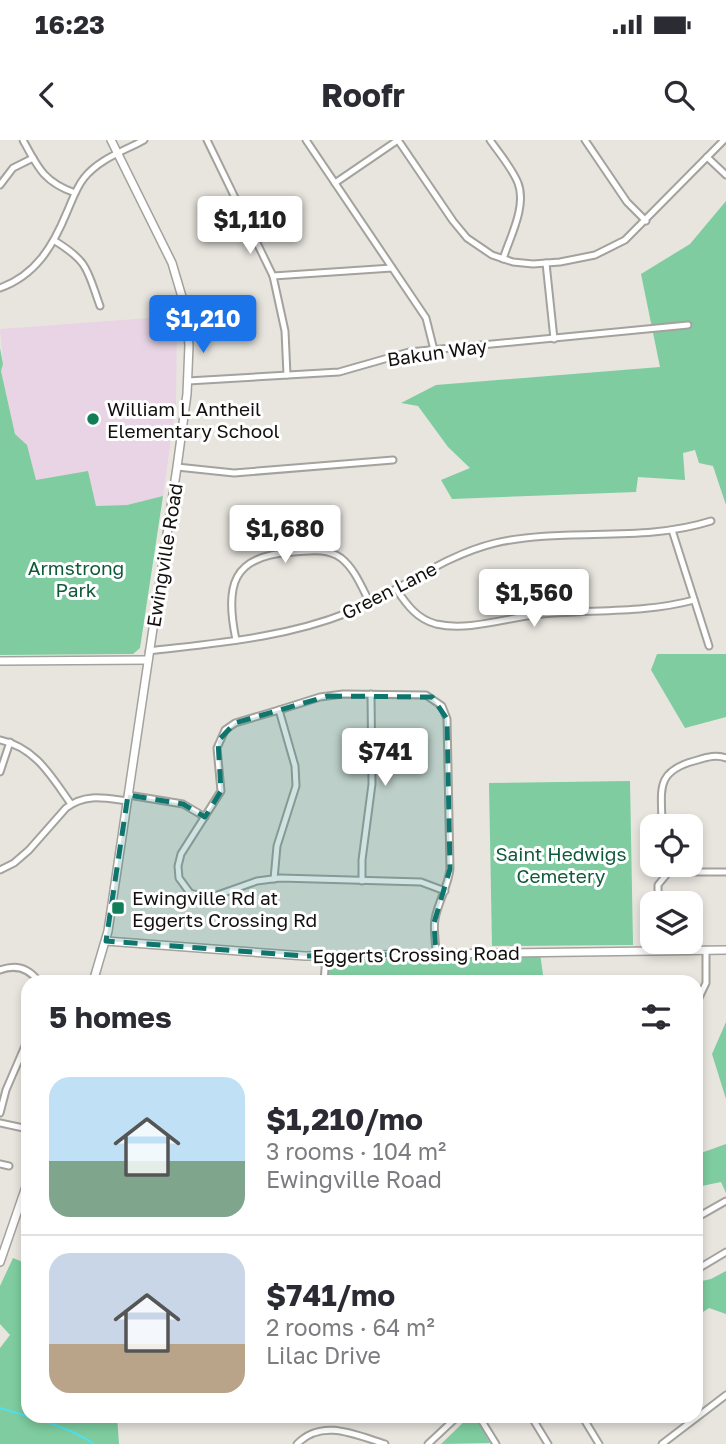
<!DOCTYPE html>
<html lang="en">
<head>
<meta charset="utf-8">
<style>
  body { margin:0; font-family:"Golos Text",sans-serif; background:#f7f7f7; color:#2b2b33; height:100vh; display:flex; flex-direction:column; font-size:26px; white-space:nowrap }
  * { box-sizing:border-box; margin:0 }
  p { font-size:23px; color:#7c7c81 }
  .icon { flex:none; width:38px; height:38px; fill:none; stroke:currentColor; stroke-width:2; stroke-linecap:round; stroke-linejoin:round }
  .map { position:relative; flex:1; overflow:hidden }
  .details { position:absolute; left:21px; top:835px; width:682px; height:448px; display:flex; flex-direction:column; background:#fff; border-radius:21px; box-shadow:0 4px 10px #0003 }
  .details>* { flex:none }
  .tools { position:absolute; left:640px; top:674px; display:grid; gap:14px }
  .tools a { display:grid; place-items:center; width:63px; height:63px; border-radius:14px; background:#fff; box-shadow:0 4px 10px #0003; font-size:35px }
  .price { position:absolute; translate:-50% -60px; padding:0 16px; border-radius:7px; background:#fff; color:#222; font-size:23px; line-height:46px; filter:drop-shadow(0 2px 4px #0008) }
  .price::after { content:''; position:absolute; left:50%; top:42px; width:21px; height:16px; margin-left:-10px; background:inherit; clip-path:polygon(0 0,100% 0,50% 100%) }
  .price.on { background:#1a73e8; color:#fff }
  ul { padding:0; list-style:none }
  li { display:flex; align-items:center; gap:21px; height:175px; padding:0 28px }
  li+li { border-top:2px solid #e1e1e2 }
  li span { display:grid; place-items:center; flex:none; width:196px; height:140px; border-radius:21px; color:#555 }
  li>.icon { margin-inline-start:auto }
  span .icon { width:84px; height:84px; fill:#fffc; stroke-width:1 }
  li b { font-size:30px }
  h2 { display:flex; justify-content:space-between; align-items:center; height:84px; padding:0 28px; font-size:30px }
  .status { display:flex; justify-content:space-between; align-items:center; height:49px; padding:0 35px; background:#fff; direction:ltr }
  .status svg { height:19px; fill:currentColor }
  header { display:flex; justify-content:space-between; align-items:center; height:91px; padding:0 28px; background:#fff; font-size:32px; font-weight:700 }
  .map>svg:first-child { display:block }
  .education { fill:#e8d4e4 }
  .green { fill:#7ecc9f }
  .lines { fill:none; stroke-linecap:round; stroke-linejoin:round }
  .stream { stroke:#50e1ed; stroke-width:2 }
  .street-casing { stroke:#a4a29d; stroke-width:9 }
  .secondary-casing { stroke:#a4a29d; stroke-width:10 }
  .street { stroke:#fff; stroke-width:5 }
  .secondary { stroke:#fff; stroke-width:7 }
  .marked { fill:#0f766e; fill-opacity:0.2; stroke:#0f766e; stroke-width:5; stroke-dasharray:14 9; stroke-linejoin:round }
  .poi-dot { fill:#117d59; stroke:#fff; stroke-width:2.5 }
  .labels { text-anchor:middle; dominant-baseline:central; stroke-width:6; stroke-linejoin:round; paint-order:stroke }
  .street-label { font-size:19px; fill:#12110f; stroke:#fff }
  .poi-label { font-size:19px; fill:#12110f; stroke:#fff; text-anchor:start }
  .park-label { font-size:19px; fill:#0f5b39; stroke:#fff }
</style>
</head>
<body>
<div class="status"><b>16:23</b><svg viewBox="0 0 49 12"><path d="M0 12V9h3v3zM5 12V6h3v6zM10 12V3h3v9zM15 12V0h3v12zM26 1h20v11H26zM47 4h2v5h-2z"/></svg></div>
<header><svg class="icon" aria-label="back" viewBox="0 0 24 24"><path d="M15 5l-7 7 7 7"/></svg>Roofr<svg class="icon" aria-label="search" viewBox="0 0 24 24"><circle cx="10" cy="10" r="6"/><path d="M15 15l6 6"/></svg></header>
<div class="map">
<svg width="726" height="1304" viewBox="0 0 726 1304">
  <rect width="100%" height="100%" fill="#e8e5df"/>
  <!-- education -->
  <path class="education" d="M177,176l-1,87 -13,93 -36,9 -31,1 -60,-26 -9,-34 -12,-12 -14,-63 2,-7 -3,-35z"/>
  <!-- green -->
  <g class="green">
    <path d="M726,61v304l-13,-39 -14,-3 -4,-13 -12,3 2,27 -47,-3 -2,15 -184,7 -11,-19 29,-12 -22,-21 -30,-41 -17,-3 35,-18 224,-18 -19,-93 49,-30z"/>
    <path d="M0,208l3,16 -2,7 14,63 12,11 9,35 52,-9 8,35 31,-1 36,-9 -23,152 -7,6 -133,1z"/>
    <path d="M657,514h69v63l-41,11 -34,-58z"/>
    <path d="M630,641l3,164 -141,1 -3,-163z"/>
    <path d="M540,813l4,29h-220l2,-26z"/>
    <path d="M726,882v77l-14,-45z"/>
    <path d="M696,1001l5,12 25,-9v49l-5,-11 -24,5z"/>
    <path d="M13,1118l15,6v152h89l2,28h-119v-96l10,-13 -10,-11v-38z"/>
    <path d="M726,1131v43l-17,-6 -12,8v-34l14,-3z"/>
    <path d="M470,1276h9v8l11,19 -49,1z"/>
  </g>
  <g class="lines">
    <!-- stream -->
    <path class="stream" d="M0,1268c31,10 66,17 94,36"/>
    <!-- street casing -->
    <g class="street-casing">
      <g id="street">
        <path d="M23,0c15,28 21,42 52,53"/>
        <path d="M207,0l66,136 12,55 2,44"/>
        <path d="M306,0l120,178 8,32"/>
        <path d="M398,0l55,81 14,17 25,17 21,7 20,2 27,-2 35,-7 30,-15 99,-100"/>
        <path d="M490,0c9,13 22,28 28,43 9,23 -8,54 -15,76"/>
        <path d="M585,0l42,62 19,19"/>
        <path d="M707,17l19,18"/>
        <path d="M335,43l63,-43"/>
        <path d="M0,45l13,-17 20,-10"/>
        <path d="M55,101c34,21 32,29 45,65"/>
        <path d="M546,123l8,76"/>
        <path d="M273,136l119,-8"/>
        <path d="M0,148c36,-13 53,-42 67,-76 5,-11 9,-24 17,-34 15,-19 40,-27 60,-38"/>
        <path d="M188,241l151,-9 70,-20 279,-27"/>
        <path d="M177,327l57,6 159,-13"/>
        <path d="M672,390l37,116"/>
        <path d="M396,449c11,16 21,30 40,35 31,7 67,-5 97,-9 54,-6 109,-1 161,-15"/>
        <path d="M236,500c-11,-54 -5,-85 58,-88 16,-1 33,-4 47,6 14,11 21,30 29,45"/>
        <path d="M149,511c66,-8 135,-13 198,-38 51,-20 94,-57 148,-70 70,-16 147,0 216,-22"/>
        <path d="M0,600c36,8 51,36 71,64"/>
        <path d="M0,632l10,-30"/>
        <path d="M128,655l55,9 22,13"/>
        <path d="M662,686c0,-35 -8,-54 32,-65 11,-3 21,-7 32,-3"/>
        <path d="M669,724l8,7 7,1h42"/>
        <path d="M0,730l14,-7 15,-13 37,-42c19,-15 39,-10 61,-7"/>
        <path d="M274,739l3,-33 19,-60 -1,-20 -16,-56"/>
        <path d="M362,741v-21l10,-76 -1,-90"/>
        <path d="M658,763v-18l14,-17"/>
        <path d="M436,814c0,-11 -3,-24 -1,-35 3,-17 13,-32 15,-50l-3,-150 -5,-13 -16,-11 -83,-1 -23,3 -41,13 -44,13 -10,7 -8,18 4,43 -40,63 -3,12 1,12 11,15 19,5 48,-17 23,-3 141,4 24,9"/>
        <path d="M0,830c16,-6 29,-2 39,12"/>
        <path d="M324,842l2,-26"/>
        <path d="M696,864l10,-21v-33"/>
        <path d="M0,973l6,-23 22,-51"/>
        <path d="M0,983l28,6"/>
        <path d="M0,1024l9,2"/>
        <path d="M696,1078l30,-17"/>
        <path d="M696,1130l30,-18"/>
        <path d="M483,1276l-3,2 16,26"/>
        <path d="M531,1276l17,28"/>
        <path d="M582,1276l17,28"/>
        <path d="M297,1304c25,-26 59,-9 88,0"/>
        <path d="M428,1304l30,-28"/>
        <path d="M662,1304l64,-49"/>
      </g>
    </g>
    <!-- secondary casing -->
    <g class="secondary-casing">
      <g id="secondary">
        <path d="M0,521l148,-1"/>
        <path d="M106,801l199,15 421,-6"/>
        <path d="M93,842l15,-51 69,-464 10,-73 2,-49 -4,-38 -13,-44 -61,-123"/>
        <path d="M0,1122l28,-81"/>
      </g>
    </g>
    <!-- street -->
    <use href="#street" class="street"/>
    <!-- secondary -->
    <use href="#secondary" class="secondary"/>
  </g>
  <!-- marked area -->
  <path class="marked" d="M328,556l104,1 15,22 3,150 -16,54 2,31 -131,2 -199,-15 22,-146 55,9 22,13 16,-26 -3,-50 17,-18z"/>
  <!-- markers -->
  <g class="poi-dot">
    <circle cx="93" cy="279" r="7"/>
    <rect x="111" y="761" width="14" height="14" rx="3.5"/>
  </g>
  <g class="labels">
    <!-- street labels -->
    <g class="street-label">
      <text transform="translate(437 212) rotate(-8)">Bakun Way</text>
      <text transform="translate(164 415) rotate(-81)">Ewingville Road</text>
      <text transform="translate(389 450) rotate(-27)">Green Lane</text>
      <text transform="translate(416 814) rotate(-1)">Eggerts Crossing Road</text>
    </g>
    <!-- poi labels -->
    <g class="poi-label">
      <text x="107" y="268">William L Antheil<tspan x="107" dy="22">Elementary School</tspan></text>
      <text x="132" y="757">Ewingville Rd at<tspan x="132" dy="22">Eggerts Crossing Rd</tspan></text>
    </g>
    <!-- park labels -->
    <g class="park-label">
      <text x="76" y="427">Armstrong<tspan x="76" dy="22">Park</tspan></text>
      <text x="561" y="713">Saint Hedwigs<tspan x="561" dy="22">Cemetery</tspan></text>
    </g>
  </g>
</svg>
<div class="tools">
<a><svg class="icon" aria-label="locate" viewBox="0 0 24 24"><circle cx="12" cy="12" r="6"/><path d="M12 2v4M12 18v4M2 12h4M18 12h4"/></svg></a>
<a><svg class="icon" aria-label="layers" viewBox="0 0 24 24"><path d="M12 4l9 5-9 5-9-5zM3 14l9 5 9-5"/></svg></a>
</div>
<b class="price" style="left:250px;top:116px">$1,110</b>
<b class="price on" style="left:203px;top:215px">$1,210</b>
<b class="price" style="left:285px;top:425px">$1,680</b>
<b class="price" style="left:534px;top:489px">$1,560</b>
<b class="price" style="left:385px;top:648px">$741</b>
<section class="details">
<h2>5 homes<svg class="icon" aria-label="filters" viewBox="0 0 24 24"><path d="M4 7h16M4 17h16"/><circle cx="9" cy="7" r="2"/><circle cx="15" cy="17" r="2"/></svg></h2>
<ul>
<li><span style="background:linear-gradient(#bfe0f5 60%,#7fa58c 0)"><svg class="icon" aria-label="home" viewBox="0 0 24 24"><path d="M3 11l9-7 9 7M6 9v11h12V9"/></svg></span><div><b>$1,210/mo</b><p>3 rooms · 104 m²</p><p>Ewingville Road</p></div></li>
<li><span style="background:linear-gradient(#c9d6e8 65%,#b9a48a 0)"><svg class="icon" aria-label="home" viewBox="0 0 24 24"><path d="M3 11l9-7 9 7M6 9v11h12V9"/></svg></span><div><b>$741/mo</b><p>2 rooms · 64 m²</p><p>Lilac Drive</p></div></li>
</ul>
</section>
</div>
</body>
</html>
